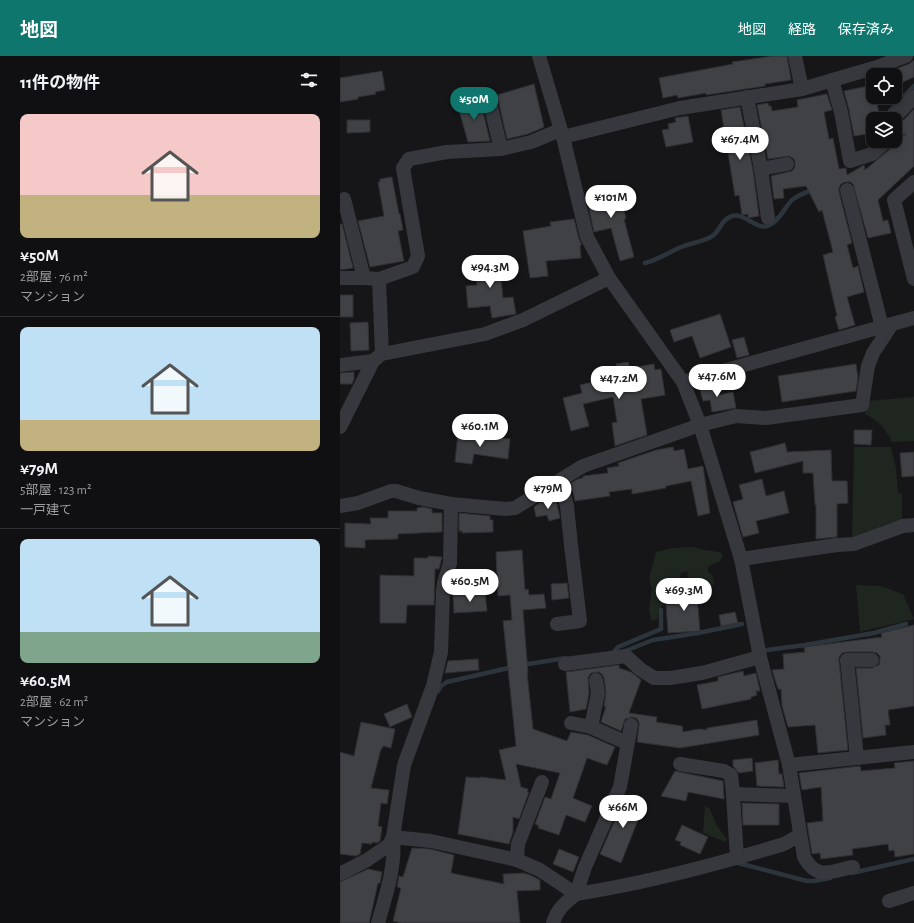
<!DOCTYPE html>
<html lang="ja">
<head>
<meta charset="utf-8">
<style>
  body { margin:0; font-family:"Alegreya Sans","Noto Sans JP",sans-serif; background:#19191b; color:#f1f3f6; height:100vh; display:flex; flex-direction:column; font-size:15px; white-space:nowrap }
  * { box-sizing:border-box; margin:0 }
  p { font-size:13px; color:#9c9d9f }
  .icon { flex:none; width:22px; height:22px; fill:none; stroke:currentColor; stroke-width:2; stroke-linecap:round; stroke-linejoin:round }
  .map { position:relative; flex:1; overflow:hidden }
  .sheet { display:flex; flex-direction:column; background:#101012; width:340px }
  .sheet>* { flex:none }
  .fabs { position:absolute; left:526px; top:12px; display:grid; gap:8px }
  .fabs a { display:grid; place-items:center; width:36px; height:36px; border-radius:8px; background:#101012; box-shadow:0 2px 6px #0003,0 0 0 1px #303032; font-size:20px }
  .price { position:absolute; translate:-50% -34px; padding:0 9px; border-radius:14px; background:#fff; color:#222; font-size:13px; line-height:26px; filter:drop-shadow(0 1px 2px #0008) }
  .price::after { content:''; position:absolute; left:50%; top:24px; width:12px; height:9px; margin-left:-6px; background:inherit; clip-path:polygon(0 0,100% 0,50% 100%) }
  .price.active { background:#0f766e; color:#fff }
  ul { padding:0; list-style:none }
  li { display:grid; align-content:center; gap:8px; height:212px; padding:0 20px }
  li+li { border-top:1px solid #303032 }
  li span { display:grid; place-items:center; height:124px; border-radius:8px; color:#555 }
  li>.icon { margin-inline-start:auto }
  span .icon { width:72px; height:72px; fill:#fffc; stroke-width:1 }
  li b { font-size:17px }
  h2 { display:flex; justify-content:space-between; align-items:center; height:48px; padding:0 20px; font-size:17px }
  header { display:flex; align-items:center; gap:24px; box-sizing:border-box; height:56px; padding:0 20px; background:#0f766e; color:#fff }
  header strong { font-size:19px }
  nav { display:flex; gap:22px; margin-inline-start:auto; font-size:14px }
  main { display:flex; flex:1; min-height:0 }
  .map>svg:first-child { display:block }
  .green { fill:#1e261f }
  .lines { fill:none; stroke-linecap:round; stroke-linejoin:round }
  .stream { stroke:#2c353c; stroke-width:4.5 }
  .building { fill:#404145; stroke:#303034 }
  .minor { stroke:#37383d; stroke-width:14 }
</style>
</head>
<body>
<header>
<strong>地図</strong>
<nav><a>地図</a><a>経路</a><a>保存済み</a></nav>
</header>
<main>
<section class="sheet">
<h2>11件の物件<svg class="icon" aria-label="filters" viewBox="0 0 24 24"><path d="M4 7h16M4 17h16"/><circle cx="9" cy="7" r="2"/><circle cx="15" cy="17" r="2"/></svg></h2>
<ul>
<li><span style="background:linear-gradient(#f6c9c9 65%,#c2b280 0)"><svg class="icon" aria-label="home" viewBox="0 0 24 24"><path d="M3 11l9-7 9 7M6 9v11h12V9"/></svg></span><div><b>¥50M</b><p>2部屋 · 76 m²</p><p>マンション</p></div></li>
<li><span style="background:linear-gradient(#bfe0f5 75%,#c2b280 0)"><svg class="icon" aria-label="home" viewBox="0 0 24 24"><path d="M3 11l9-7 9 7M6 9v11h12V9"/></svg></span><div><b>¥79M</b><p>5部屋 · 123 m²</p><p>一戸建て</p></div></li>
<li><span style="background:linear-gradient(#bfe0f5 75%,#7fa58c 0)"><svg class="icon" aria-label="home" viewBox="0 0 24 24"><path d="M3 11l9-7 9 7M6 9v11h12V9"/></svg></span><div><b>¥60.5M</b><p>2部屋 · 62 m²</p><p>マンション</p></div></li>
</ul>
</section>
<div class="map">
<svg width="574" height="867" viewBox="0 0 574 867">
  <rect width="100%" height="100%" fill="#161618"/>
  <!-- green -->
  <g class="green">
    <path d="M574,341v44l-22,1c-7,-14 -13,-21 -27,-28l3,-13z"/>
    <path d="M514,391h37l5,21 2,24 4,2v26l-21,6 -1,4 -28,9z"/>
    <path d="M354,491l10,3 16,2 3,4 -3,5 -12,6v5l5,4 1,8 -6,7c-13,0 -19,-8 -21,-20l-6,2 -2,12 -7,6 -3,7 -9,11 -3,10 -6,2 -2,-13 3,-19 -3,-10 7,-27 16,-4z"/>
    <path d="M516,529l24,1 23,8 11,25 -54,13z"/>
    <path d="M365,750l5,3 7,17 10,13 -1,3 -23,-9z"/>
  </g>
  <g class="lines">
    <!-- stream -->
    <g class="stream">
      <path d="M544,63l4,-6 26,-27"/>
      <path d="M305,207c15,-4 25,-12 39,-17 9,-3 19,-5 27,-9 9,-5 10,-18 21,-21 13,-4 25,16 38,9 10,-5 14,-17 22,-25 6,-5 15,-8 22,-11"/>
      <path d="M427,594l38,-5 69,-12 32,-9"/>
      <path d="M285,595l28,-11 45,-7 44,-9"/>
      <path d="M274,596l4,-5 43,-18v-19"/>
      <path d="M182,609l44,-7"/>
      <path d="M98,635l3,-5 6,-4 66,-15"/>
      <path d="M398,807l69,18h7l16,-3"/>
      <path d="M512,817l62,-14"/>
    </g>
  </g>
  <!-- building -->
  <g class="building">
    <path d="M433,0h14l4,24 -26,4v2l-46,7 -13,2v-2l-28,5 -1,-3 -14,3 -4,-20 74,-14 -1,-2z"/>
    <path d="M574,4v17l-15,7 -6,-14 16,-6z"/>
    <path d="M42,15l3,19 -10,2 1,2 -18,3v2l-18,3v-24z"/>
    <path d="M194,28l10,43 -16,7 -21,5 -10,-44z"/>
    <path d="M533,29v12h3l4,22h-7v14l-19,3 -5,-26 -5,-19z"/>
    <path d="M487,38l5,16 -8,2 5,27 4,-1 6,31 7,-1 1,7 17,-10 1,5 25,-21 2,-5 14,-10 -11,2v-9l4,-2 15,-16v57l-36,34 5,21 5,-1 3,13 -23,5 -15,-54 -3,-2h-5l-4,2 -2,3v5l13,51 -5,2 6,23 5,-2 6,26 -17,5 8,28 -16,5 -4,-13 2,-1 -14,-61 10,-3 -11,-42 -3,2 -13,-26 -23,3 1,9 -10,1 -3,-23 21,-5 3,-4v-4l-1,-4 -5,-3 -21,3 -11,-54 11,-2 1,3h2l1,5 26,-4 -1,-7z"/>
    <path d="M137,42l1,2 2,-1 10,42 -22,1 -9,-32h2l-2,-7z"/>
    <path d="M400,51l13,63 6,46 -11,2v-4l-6,1 -3,-20 -4,1 -14,-86z"/>
    <path d="M348,60l5,26 -27,5 -4,-17 7,-1 -1,-5 8,-2 -1,-4z"/>
    <path d="M7,64h23v12l-23,1z"/>
    <path d="M52,121l7,37h1l3,16 -5,1 6,30 -34,6 -12,-46 26,-5 -6,-34h2v-3z"/>
    <path d="M280,134l6,29h-2l10,38 -14,4 -9,-33 -17,4 -8,-37 21,-4 1,1z"/>
    <path d="M234,163l5,20 3,6h-2l1,13 -35,3 2,15 -18,2 -7,-47 28,-5 -1,-4z"/>
    <path d="M0,168h2l11,44 -13,2z"/>
    <path d="M153,201l1,3h5l4,38 10,-1 3,17 -24,4 -2,-12 -22,2 -2,-22 11,-1 -2,-26z"/>
    <rect x="0" y="239" width="13" height="22"/>
    <path d="M380,258l11,33 -31,11 -8,-22 -18,6 -4,-12z"/>
    <path d="M28,266l1,28 -18,1 -1,-28z"/>
    <path d="M404,281l5,18 -12,3 -5,-18z"/>
    <path d="M288,306l2,6 24,-4 1,6 6,-1 4,26 -24,4 6,36 -32,11 -3,-23 5,-1 -4,-25 -30,7 6,22 -18,5 -8,-33 19,-5 -2,-8 39,-9 -3,-12z"/>
    <path d="M516,308l2,14 -2,13 -74,11 -4,-26z"/>
    <path d="M14,316v7l-2,5h-12v-11z"/>
    <path d="M376,326l3,13 14,-3 3,16 -24,4 -2,-12 -7,1 -4,-15z"/>
    <path d="M514,374h18l-1,15 -17,-1z"/>
    <path d="M118,377l52,6 -2,20 -34,-5 -2,10 -17,-2z"/>
    <path d="M445,387l2,9 44,-2 1,31h15l1,22 -11,1v33l-21,2v-34h-1l-2,-32h-10v-12l-48,12 -5,-21z"/>
    <path d="M333,391l1,4 10,-2 4,20 15,-3 7,47 -12,3 -7,-35 -25,5v2l-34,6v-5l-23,3 1,4 -35,5 -4,-18 7,-4 5,-1v-2l25,-3 -1,-5 12,-2 -1,-3 38,-13z"/>
    <path d="M574,396v24l-12,1 -2,-24z"/>
    <path d="M422,423l4,17 18,-5 5,22 -33,8 3,12 -16,4 -10,-35 10,-3 -4,-14z"/>
    <path d="M216,444l4,18 -11,3 -2,-6 -11,2 -2,-10 5,-4z"/>
    <path d="M83,451l9,2v4h10v19l-44,2v5l-33,1v8l-20,-1v-24l26,1 -1,-6h18v-7h29v-3z"/>
    <path d="M119,457l31,3v4h3v12l-31,1v-2h-3z"/>
    <path d="M182,494l3,40 3,-1 1,6 15,-1 2,14 -23,2 5,63h-1l6,56 34,12 4,-9 17,3 27,12 -8,18 -20,-7 -14,40 19,8 -7,16 -19,-7 -7,20 -21,-7 1,-2 -4,-2 10,-27 6,2 9,-26 -44,-9 5,23 7,2 -1,3h2l-10,27 -6,-2v15l-4,12 -51,-10 8,-57 14,1v-1l26,3 -7,-30 17,-4 -13,-125 9,-1 -2,-25 -12,1 -2,-44z"/>
    <path d="M88,500l14,1 -3,12h-4l-1,36h-27l-1,18h-26v-48l34,1v-18h14z"/>
    <path d="M227,527l2,15 -17,2 -1,-16z"/>
    <path d="M356,528l4,47 -32,2 -2,-28 9,-1 -1,-12h10v-7z"/>
    <path d="M145,536l2,19 -33,2 -1,-18h7v-2z"/>
    <path d="M395,556l3,11 -17,3 -2,-11z"/>
    <path d="M574,569v81l-26,4 2,15h-5l1,10 -23,3 -7,-70h16l7,-3 1,-5v-4l-3,-3 -5,-1h-25l-5,1 -3,4v4l9,89 -30,3 -3,-28 -27,2 -6,-21 -1,-17h-3l-6,-19 12,-1 -1,-15 22,-2 -1,-5 78,-10 -1,-4z"/>
    <path d="M138,603l1,11 -34,3 3,-12z"/>
    <path d="M279,609v3l12,4 10,8 -12,33 28,4 -1,5 26,4 1,6 16,-3 8,1v-2l50,-8 2,15 -79,13 -43,-6 2,-16v-4l-3,-4 -4,-1 -7,2 -4,12 -20,-9 5,-16 -2,1 2,-15 -2,-14 -2,-4 -3,-2 -8,1 -3,4 1,16 -3,16 -16,3 -4,-40z"/>
    <path d="M403,615l1,5 12,-3 4,18h-4l1,4 -6,2v2l-49,10 -5,-24 21,-4v-4z"/>
    <path d="M67,648l5,13 -22,10 -6,-13z"/>
    <path d="M21,666l34,7 -4,19 -8,-2 -1,3h-1l-10,39 18,2 -2,14 -6,-1 -3,23 4,1 -2,14 -3,2 -5,-1v2l-10,-1 -2,11 -4,2 -16,-2v-102l14,4z"/>
    <path d="M412,702l1,13 -14,2 -6,-7v-6z"/>
    <path d="M438,704l1,14h3l2,13 -27,-1 -2,-23z"/>
    <path d="M574,705v93l-19,3 -1,-7 -5,1 -1,-7 -36,5 1,6 -32,4 -1,-6 -8,1 -5,-31 16,-2 -2,-34 -19,3 -3,-17 61,-7 1,5 34,-3 -1,-5z"/>
    <path d="M335,715l48,10 1,18 -36,-7 -2,9 -25,-5z"/>
    <path d="M286,739l19,7 -24,61 -21,-9z"/>
    <path d="M402,747l37,1v21h-36z"/>
    <path d="M342,769l26,12 -8,17 -20,-9 1,-3 -6,-2z"/>
    <path d="M72,792l18,1 24,6 -3,18 53,11 -1,-10 22,-1v1h3l12,6v10l-23,1 3,32h-119l-8,-2 8,-33 -4,-1 2,-11 4,1z"/>
    <path d="M219,793l20,8 -6,15 -20,-8z"/>
    <path d="M28,813l14,3 -2,11h-2l-9,40h-29v-41z"/>
  </g>
  <g class="lines">
    <!-- minor -->
    <g class="minor">
      <path d="M199,0l24,81 24,100 22,41 74,104 17,43 41,134 19,98 29,108 15,92c13,24 27,14 49,10"/>
      <path d="M455,0l7,33"/>
      <path d="M492,24l9,32 9,49 22,-7 12,-11v-2"/>
      <path d="M148,39l13,54"/>
      <path d="M407,41l14,72 7,49"/>
      <path d="M553,63l21,-22"/>
      <path d="M220,74l-29,12 -30,7 -54,3 -38,7 -6,9 15,88 -5,11 -34,12 3,75 103,-20 38,-14 86,-42"/>
      <path d="M223,81l117,-29 122,-19 75,-22 29,-11"/>
      <path d="M421,113l26,-5"/>
      <path d="M574,126l-20,18 20,79"/>
      <path d="M507,134l35,137"/>
      <path d="M4,143l20,79 15,1"/>
      <path d="M0,222h24"/>
      <path d="M0,309l33,-4 5,-4"/>
      <path d="M343,326l209,-58"/>
      <path d="M0,371l33,-66"/>
      <path d="M111,448l55,5 9,-1 68,-42 117,-41 36,-9 30,2 96,-13 6,-39 5,-13 19,-29 22,-6"/>
      <path d="M0,450l18,-3 33,-12h5l23,7 32,6 -1,59 -6,20 -1,8 -2,61 -8,34 -29,79 -11,72 -4,8 -22,15 -27,14"/>
      <path d="M401,503l96,-14 17,-1 49,-18 11,-1"/>
      <path d="M217,568l23,-3 -9,-76 -4,-39 -7,-25"/>
      <path d="M225,608l61,-8 14,13 14,9h16l32,-5 58,-16"/>
      <path d="M231,667l20,4 36,16"/>
      <path d="M291,669l-11,62 -35,80 -9,27c71,-11 139,-29 208,-50l16,-9"/>
      <path d="M251,671l7,-34 -2,-13"/>
      <path d="M517,702l-10,-98h25"/>
      <path d="M340,708l44,7 7,4 2,19 4,64"/>
      <path d="M449,709l125,-13"/>
      <path d="M393,738l61,2"/>
      <path d="M177,804l1,-16 24,-62"/>
      <path d="M549,845l25,-8"/>
      <path d="M38,867c8,-28 18,-58 15,-86l38,4 86,19 23,10 36,24c-11,9 -19,15 -23,29"/>
    </g>
  </g>
</svg>
<div class="fabs">
<a><svg class="icon" aria-label="locate" viewBox="0 0 24 24"><circle cx="12" cy="12" r="6"/><path d="M12 2v4M12 18v4M2 12h4M18 12h4"/></svg></a>
<a><svg class="icon" aria-label="layers" viewBox="0 0 24 24"><path d="M12 4l9 5-9 5-9-5zM3 14l9 5 9-5"/></svg></a>
</div>
<b class="price active" style="left:134px;top:65px">¥50M</b>
<b class="price" style="left:400px;top:105px">¥67.4M</b>
<b class="price" style="left:271px;top:163px">¥101M</b>
<b class="price" style="left:150px;top:233px">¥94.3M</b>
<b class="price" style="left:377px;top:342px">¥47.6M</b>
<b class="price" style="left:279px;top:344px">¥47.2M</b>
<b class="price" style="left:140px;top:392px">¥60.1M</b>
<b class="price" style="left:208px;top:454px">¥79M</b>
<b class="price" style="left:130px;top:547px">¥60.5M</b>
<b class="price" style="left:344px;top:556px">¥69.3M</b>
<b class="price" style="left:283px;top:773px">¥66M</b>
</div>
</main>
</body>
</html>
